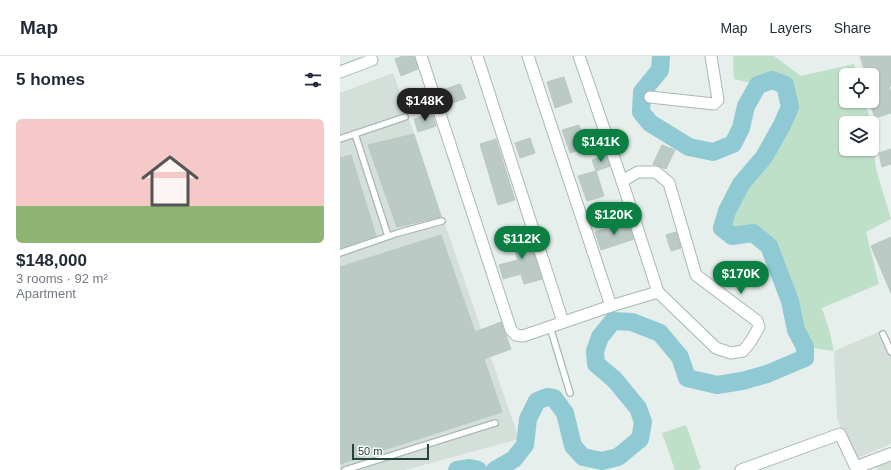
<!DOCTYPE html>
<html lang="en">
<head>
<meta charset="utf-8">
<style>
  body { margin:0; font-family:Arial,sans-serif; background:#f2f2f3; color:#1f2937; height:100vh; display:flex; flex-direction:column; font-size:15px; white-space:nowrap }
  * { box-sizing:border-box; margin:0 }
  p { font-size:13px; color:#747a83 }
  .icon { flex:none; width:22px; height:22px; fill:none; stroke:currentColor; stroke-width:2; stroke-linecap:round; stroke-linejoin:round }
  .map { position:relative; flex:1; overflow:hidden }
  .panel { display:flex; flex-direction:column; background:#fff; width:340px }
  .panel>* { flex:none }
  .fabs { position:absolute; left:499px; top:12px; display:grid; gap:8px }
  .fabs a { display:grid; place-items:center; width:40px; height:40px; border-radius:6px; background:#fff; box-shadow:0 1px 3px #0004; font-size:20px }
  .scale { position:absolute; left:12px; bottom:10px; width:77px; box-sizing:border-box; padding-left:4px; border:2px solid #24423a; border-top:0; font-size:11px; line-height:14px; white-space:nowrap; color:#24423a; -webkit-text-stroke:3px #f7fbf9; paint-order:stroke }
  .price { position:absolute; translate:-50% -34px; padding:0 9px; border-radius:14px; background:#0b8043; color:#fff; font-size:13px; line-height:26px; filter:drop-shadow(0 1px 2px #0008) }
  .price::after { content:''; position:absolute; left:50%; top:24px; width:12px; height:9px; margin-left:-6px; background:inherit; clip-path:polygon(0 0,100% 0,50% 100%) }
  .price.active { background:#222; color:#fff }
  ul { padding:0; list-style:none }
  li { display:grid; align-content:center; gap:8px; height:212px; padding:0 16px }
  li span { display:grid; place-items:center; height:124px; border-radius:6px; color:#555 }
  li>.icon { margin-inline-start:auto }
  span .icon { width:72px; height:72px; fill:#fffc; stroke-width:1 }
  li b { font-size:17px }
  h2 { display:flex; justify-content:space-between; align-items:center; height:48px; padding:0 16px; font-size:17px }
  header { display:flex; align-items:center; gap:24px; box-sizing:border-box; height:56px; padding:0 20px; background:#fff; border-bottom:1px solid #e0e1e3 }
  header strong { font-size:19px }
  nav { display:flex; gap:22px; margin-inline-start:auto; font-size:14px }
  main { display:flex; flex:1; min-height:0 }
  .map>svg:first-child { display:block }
  .built { fill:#d4dfda }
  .green { fill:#bfe0c8 }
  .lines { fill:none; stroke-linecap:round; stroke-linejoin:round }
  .river { stroke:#8ec9d4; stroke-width:18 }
  .building { fill:#bbcac4; stroke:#b8c9c2 }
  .service-casing { stroke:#a8b8b2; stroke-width:8 }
  .minor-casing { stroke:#a8b8b2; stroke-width:13 }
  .tertiary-casing { stroke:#a8b8b2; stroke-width:14 }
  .service { stroke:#fff; stroke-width:5.5 }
  .minor { stroke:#fff; stroke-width:11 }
  .tertiary { stroke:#fff; stroke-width:12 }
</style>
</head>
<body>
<header>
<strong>Map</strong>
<nav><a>Map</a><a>Layers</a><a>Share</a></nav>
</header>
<main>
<section class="panel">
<h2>5 homes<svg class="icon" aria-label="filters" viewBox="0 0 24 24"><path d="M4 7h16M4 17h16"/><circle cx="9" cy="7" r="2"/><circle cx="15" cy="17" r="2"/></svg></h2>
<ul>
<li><span style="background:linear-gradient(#f6c9c9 70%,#8fb573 0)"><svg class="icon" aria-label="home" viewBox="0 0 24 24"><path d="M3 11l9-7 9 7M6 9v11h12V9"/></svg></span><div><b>$148,000</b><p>3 rooms · 92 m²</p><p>Apartment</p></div></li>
</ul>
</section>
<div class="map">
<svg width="551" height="414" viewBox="0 0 551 414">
  <rect width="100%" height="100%" fill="#e6efeb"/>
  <!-- built -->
  <g class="built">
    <path d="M53,17l126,366 -114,31h-65v-377z"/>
    <path d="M541,275l10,23v90l-38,16 -16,-42 -3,-67z"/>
    <path d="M551,397v17h-13l-5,-10z"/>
  </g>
  <!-- green -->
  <g class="green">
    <path d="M393,0h41l27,20 53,-12 4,11h-12v26h19l6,22h-25v26h26v-19l4,39 15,50 -25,13 13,52 -57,24 7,21 5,22 -29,-4 -9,-17 -6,-29 -20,-55 -17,-13 -21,3 -10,-8 5,-17 14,-27 23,-27 26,-50 -6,-22 -12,-5 -14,5 -24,-6z"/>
    <path d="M346,369l15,43 -4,2h-22l-13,-37z"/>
  </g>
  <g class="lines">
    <!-- river -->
    <g class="river">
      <path d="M117,414l13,-2 8,2"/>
      <path d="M155,414l19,-11 11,-14 3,-26 9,-18 10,-4 7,1 11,15 8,33 10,11 19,4 16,-4 22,-18 3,-17 -5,-14 -24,-29 -18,-15 -1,-13 5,-14 13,-16 19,1 28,11 20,24 7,21 30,7 25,-4 25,-7 38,-16v-11l-9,-17 -6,-29 -21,-55 -16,-13 -21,3 -10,-8 5,-17 14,-27 23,-27 18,-32 8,-18 -5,-22 -13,-5 -14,5 -12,21 -5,22 -8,16 -20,8 -24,-5 -39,-24 -9,-11 1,-20 18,-22 1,-14"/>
    </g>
  </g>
  <!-- building -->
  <g class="building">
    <path d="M63,0h11l4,13 -17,7 -6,-17z"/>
    <path d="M520,0h31v30h-2l2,7v20l-16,5 -6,-17h3v-26h-6z"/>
    <path d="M224,21l8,25 -17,6 -8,-26z"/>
    <path d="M120,28l6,14 -19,7 -5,-15z"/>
    <path d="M92,57l4,13 -18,6 -4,-13z"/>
    <path d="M239,69l8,22 -17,6 -8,-23z"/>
    <path d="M74,78l27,83 -44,10 -29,-82z"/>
    <path d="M190,82l5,15 -15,5 -5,-15z"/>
    <path d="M156,83l19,61 -17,5 -18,-61z"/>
    <path d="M322,89l13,5 -9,19 -13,-5z"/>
    <path d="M551,93v15l-9,3 -3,-14z"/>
    <path d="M11,99l25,81 -36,12v-90z"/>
    <path d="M266,99l4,11 -14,5 -4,-11z"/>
    <path d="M256,115l8,25 -17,5 -9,-25z"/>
    <path d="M289,168l5,15 -33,11 -6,-18 19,-6 1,2z"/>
    <path d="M186,173l16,50 -18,5 -3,-10 -18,5 -4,-14 19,-5 -9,-25z"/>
    <path d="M336,176l5,16 -10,3 -5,-16z"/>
    <path d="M101,179l34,97 26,-10 10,27 -27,10 18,53 -162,52v-197z"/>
    <path d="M551,181v56l-20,-47z"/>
  </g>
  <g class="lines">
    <!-- service casing -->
    <g class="service-casing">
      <g id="service">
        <path d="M15,78l33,102"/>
        <path d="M0,83l65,-22"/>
        <path d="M0,197l58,-20 44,-12"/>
        <path d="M210,271l20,66"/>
        <path d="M543,278l8,18"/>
        <path d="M5,414l150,-47"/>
      </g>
    </g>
    <!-- minor casing -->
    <g class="minor-casing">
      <g id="minor">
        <path d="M81,0l90,274 5,5 7,1 88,-30 47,-14 -36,-111 -43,-125"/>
        <path d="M137,0l86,266"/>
        <path d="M188,0l83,250"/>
        <path d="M0,16l32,-12 -2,-4"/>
        <path d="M310,41l64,7 4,-4 -7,-44"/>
        <path d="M282,125l16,-9h18l13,11 27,92 61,46 2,6 -8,14 -8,10 -12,2 -15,-5 -58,-56"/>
        <path d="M401,414l99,-36 17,36"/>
      </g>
    </g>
    <!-- tertiary casing -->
    <g class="tertiary-casing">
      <path id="tertiary" d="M519,414l3,-5 29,-11"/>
    </g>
    <!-- service -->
    <use href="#service" class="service"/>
    <!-- minor -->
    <use href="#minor" class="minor"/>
    <!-- tertiary -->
    <use href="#tertiary" class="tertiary"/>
  </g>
</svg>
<div class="fabs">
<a><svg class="icon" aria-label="locate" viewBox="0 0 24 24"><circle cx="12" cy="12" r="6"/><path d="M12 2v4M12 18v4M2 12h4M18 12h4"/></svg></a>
<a><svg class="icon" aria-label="layers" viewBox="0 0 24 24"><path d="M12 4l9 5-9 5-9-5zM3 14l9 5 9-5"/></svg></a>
</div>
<div class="scale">50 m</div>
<b class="price active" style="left:85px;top:66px">$148K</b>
<b class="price" style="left:261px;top:107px">$141K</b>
<b class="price" style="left:274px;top:180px">$120K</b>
<b class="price" style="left:182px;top:204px">$112K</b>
<b class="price" style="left:401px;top:239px">$170K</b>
</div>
</main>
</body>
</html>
